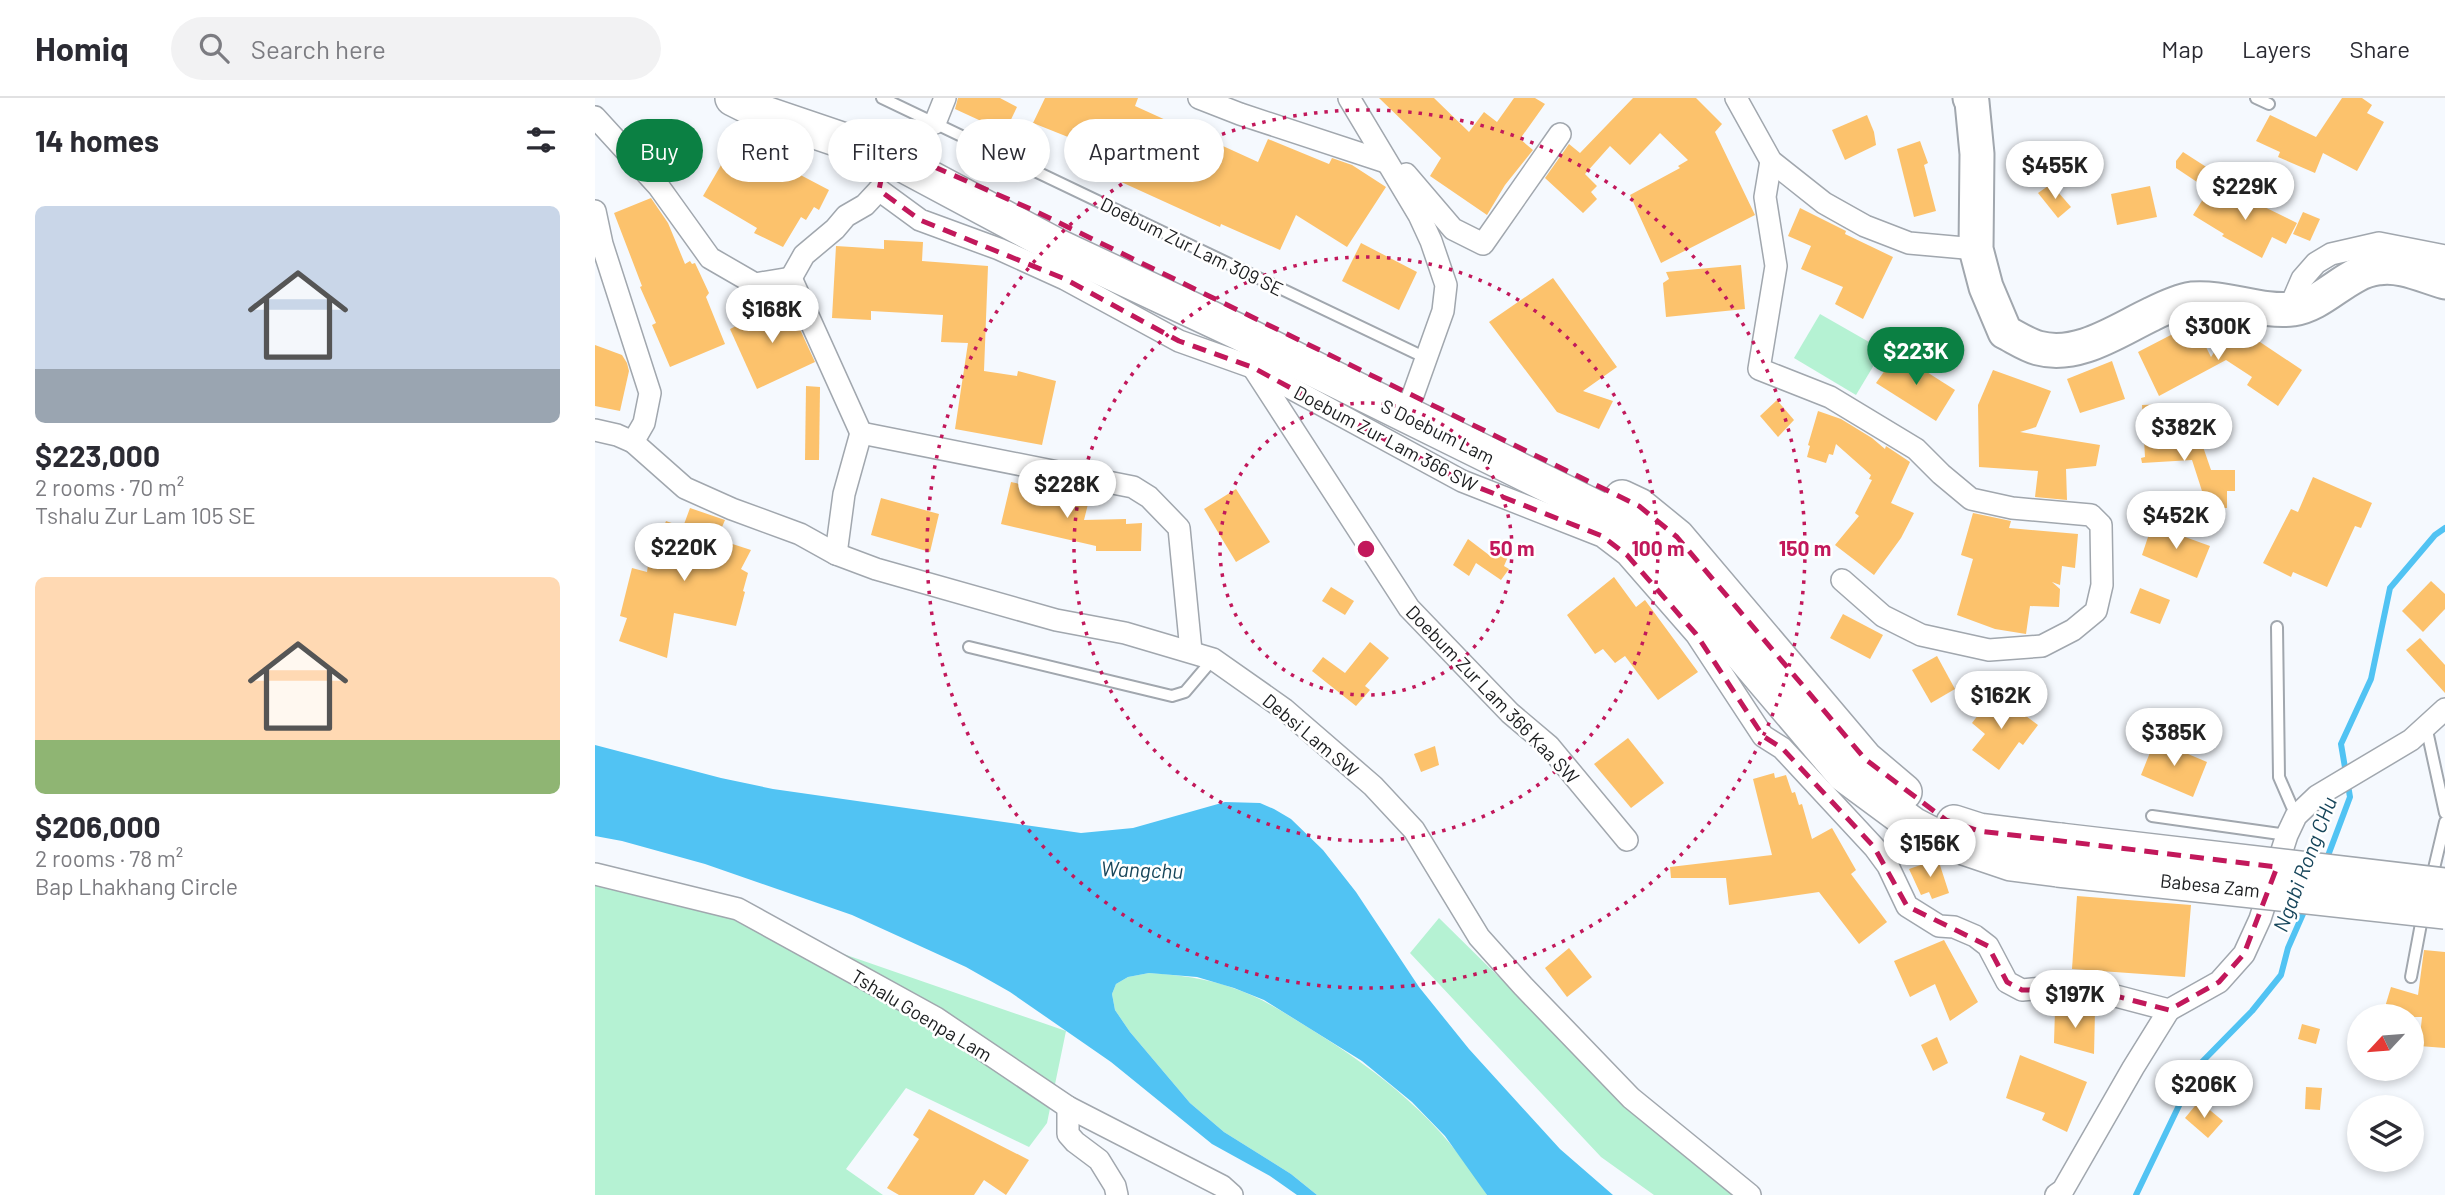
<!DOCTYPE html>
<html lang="en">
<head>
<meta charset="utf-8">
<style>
  body { margin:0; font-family:Barlow,sans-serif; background:#f2f2f3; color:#2b2b33; height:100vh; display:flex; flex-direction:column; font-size:26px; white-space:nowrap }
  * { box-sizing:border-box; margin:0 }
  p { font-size:23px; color:#7c7c81 }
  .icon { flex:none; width:38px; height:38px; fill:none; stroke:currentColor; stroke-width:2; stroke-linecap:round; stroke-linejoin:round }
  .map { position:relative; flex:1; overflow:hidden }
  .panel { display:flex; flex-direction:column; background:#fff; width:595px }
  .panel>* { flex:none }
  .hud { position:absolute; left:21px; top:21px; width:665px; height:63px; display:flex; gap:14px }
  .needle { width:46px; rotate:244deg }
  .buttons { position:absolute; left:1752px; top:906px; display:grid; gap:14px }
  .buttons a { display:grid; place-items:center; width:77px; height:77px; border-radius:50%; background:#fff; box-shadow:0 4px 10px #0003; font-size:35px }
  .price { position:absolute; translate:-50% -60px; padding:0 16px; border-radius:24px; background:#fff; color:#222; font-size:23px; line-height:46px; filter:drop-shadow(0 2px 4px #0008) }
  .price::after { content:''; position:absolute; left:50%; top:42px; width:21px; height:16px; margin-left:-10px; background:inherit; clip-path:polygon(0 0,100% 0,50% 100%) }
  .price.selected { background:#0b8043; color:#fff }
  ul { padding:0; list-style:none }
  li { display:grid; align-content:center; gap:14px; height:371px; padding:0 35px }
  li span { display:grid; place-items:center; height:217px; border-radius:10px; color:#555 }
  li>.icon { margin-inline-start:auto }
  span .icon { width:126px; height:126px; fill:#fffc; stroke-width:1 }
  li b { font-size:30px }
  h2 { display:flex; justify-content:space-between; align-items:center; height:84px; padding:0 35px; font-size:30px }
  .pill { padding:0 24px; border-radius:32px; background:#fff; box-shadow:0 4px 10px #0003; font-size:24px; line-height:63px }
  .pill.selected { background:#0b8043; color:#fff }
  header { display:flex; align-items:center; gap:42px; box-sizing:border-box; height:98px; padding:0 35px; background:#fff; border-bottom:2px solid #e1e1e2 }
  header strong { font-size:33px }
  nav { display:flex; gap:38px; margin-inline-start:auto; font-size:24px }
  .search { width:490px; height:63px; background:#f2f2f3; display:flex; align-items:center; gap:18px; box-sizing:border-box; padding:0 24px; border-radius:38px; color:#7c7c81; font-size:26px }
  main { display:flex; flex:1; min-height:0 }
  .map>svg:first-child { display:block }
  .green { fill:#b5f2d3 }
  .water { fill:#51c3f3 }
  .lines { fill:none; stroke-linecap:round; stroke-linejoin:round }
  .stream { stroke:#51c3f3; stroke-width:6 }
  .building { fill:#fcc26c }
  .service-casing { stroke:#a1a7ae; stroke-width:14 }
  .minor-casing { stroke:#a1a7ae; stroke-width:24 }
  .primary-casing { stroke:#a1a7ae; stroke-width:37 }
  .trunk-casing { stroke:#a1a7ae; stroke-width:38 }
  .service { stroke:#fff; stroke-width:10 }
  .minor { stroke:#fff; stroke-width:21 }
  .primary { stroke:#fff; stroke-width:33 }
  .trunk { stroke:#fff; stroke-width:35 }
  .trunk-bridge-casing { stroke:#a1a7ae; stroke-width:38; stroke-linecap:butt }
  .trunk-bridge { stroke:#fff; stroke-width:35 }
  .marked { fill:none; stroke:#c2185b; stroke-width:5; stroke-dasharray:14 9; stroke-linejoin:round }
  .ring { fill:none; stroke:#c2185b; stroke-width:3.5; stroke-dasharray:3.5 7 }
  .labels { text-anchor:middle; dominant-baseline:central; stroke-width:5; stroke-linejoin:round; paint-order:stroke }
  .street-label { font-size:19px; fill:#1a1c1e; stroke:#fff }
  .water-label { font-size:21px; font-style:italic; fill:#17465b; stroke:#fff }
  .centre { fill:#c2185b; stroke:#fff; stroke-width:3.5 }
  .ring-label { font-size:21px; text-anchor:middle; font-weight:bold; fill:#c2185b; stroke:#fff; stroke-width:5; stroke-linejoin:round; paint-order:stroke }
</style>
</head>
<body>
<header>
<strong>Homiq</strong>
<div class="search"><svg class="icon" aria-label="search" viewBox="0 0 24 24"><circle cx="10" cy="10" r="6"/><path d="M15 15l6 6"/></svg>Search here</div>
<nav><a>Map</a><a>Layers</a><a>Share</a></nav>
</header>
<main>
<section class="panel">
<h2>14 homes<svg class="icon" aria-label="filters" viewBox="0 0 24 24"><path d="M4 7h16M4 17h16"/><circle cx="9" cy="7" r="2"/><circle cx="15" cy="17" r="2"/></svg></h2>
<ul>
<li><span style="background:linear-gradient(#c9d6e8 75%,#9aa5b1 0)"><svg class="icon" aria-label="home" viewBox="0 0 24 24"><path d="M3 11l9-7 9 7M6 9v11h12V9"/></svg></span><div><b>$223,000</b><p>2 rooms · 70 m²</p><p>Tshalu Zur Lam 105 SE</p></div></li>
<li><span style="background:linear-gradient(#ffd9b3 75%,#8fb573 0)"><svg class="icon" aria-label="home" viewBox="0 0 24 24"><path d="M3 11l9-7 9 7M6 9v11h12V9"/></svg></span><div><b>$206,000</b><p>2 rooms · 78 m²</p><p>Bap Lhakhang Circle</p></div></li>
</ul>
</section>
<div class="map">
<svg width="1850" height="1097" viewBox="0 0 1850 1097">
  <rect width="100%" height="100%" fill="#f5f9fe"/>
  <!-- green -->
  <g class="green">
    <path d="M1225,216l63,36 -27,45 -62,-37z"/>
    <path d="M0,770l471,163 -19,92 -18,24 -123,-59 -60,81 37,26h-288z"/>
    <path d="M844,820l199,196 98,81h-82l-53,-38 -191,-204z"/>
    <path d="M554,875c29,2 57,5 84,15 28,9 51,25 76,40 74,46 132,92 178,167h-170l-26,-21 -67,-42 -34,-29 -60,-71 -15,-22 -3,-16 4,-10 12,-7z"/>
  </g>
  <!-- water -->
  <path class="water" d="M0,647l126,33 52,11 308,44 52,-5 92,-26 35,1 14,6 17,10 32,31 33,42 63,95 50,62 91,100 53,46h-126l-42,-59 -33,-34 -50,-41 -98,-61 -30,-12 -37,-11 -48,-4 -21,4 -12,7 -4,10 3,16 15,22 60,71 34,29 67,42 26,21h-20l-27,-19 -58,-32 -101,-82 -101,-70 -44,-25 -114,-52 -147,-51 -83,-23 -27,-5z"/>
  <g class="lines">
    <!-- stream -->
    <g class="stream">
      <path d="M1731,763l24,-64 -9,-53 30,-65 19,-91 45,-53 10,-7"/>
      <path d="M1541,1097l62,-129 54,-55 29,-36 7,-27 18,-41"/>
    </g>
  </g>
  <!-- building -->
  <g class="building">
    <path d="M363,0h42l17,9 -12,25 -50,-23z"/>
    <path d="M450,0h93l-3,8 123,56 10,-23 61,25 3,-6 20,7 34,22 -39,60 -51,-32 -16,35 -59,-26 -1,3 -101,-46 9,-20 -95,-38z"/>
    <path d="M784,0h55l35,34 15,-20 13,10 17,-24h21l10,6 -25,35 13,11 -28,35 -18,30 -57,-39 11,-18z"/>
    <path d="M1038,0h63l26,26 -7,8 40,83 -94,48 -31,-68 50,-27 -2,-2 10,-6 -28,-27 -30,32 -20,-19 -25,28 12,12 -6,6 6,7 -14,14 -38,-35 24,-34 11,9z"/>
    <path d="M1747,0h20l10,7 -5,8 17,9 -27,49 -34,-18 -8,20 -37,-16 2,-5 -24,-11 14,-26 46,22z"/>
    <path d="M1272,17l7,17 2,13 -31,15 -13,-30z"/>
    <path d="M140,43l52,31 2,-3 40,21 -10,20 -5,-3 -8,13 -5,-3 -18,30 -29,-14 3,-5 -54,-32z"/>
    <path d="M1325,43l8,22 -4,2 12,46 -22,6 -17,-68z"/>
    <path d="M1588,54l28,18 -11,14 -24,-16v-7z"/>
    <path d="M1456,86l20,23 -13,11 -20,-25z"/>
    <path d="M1555,88l7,31 -40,8 -6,-31z"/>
    <path d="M1615,90l29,18 5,-9 53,26 -11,21 -14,-7 -10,21 -40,-22 2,-2 -31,-19z"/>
    <path d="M56,100l17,25 17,41 5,-3 2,3 3,-1 14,30 -3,4 19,47 -55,23 -18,-42 4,-2 -16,-36 2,-1 -28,-73z"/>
    <path d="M1205,110l46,23 -1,3 48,23 -30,62 -28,-15 8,-17 -42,-18 10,-23 -23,-10z"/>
    <path d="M1708,114l17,7 -10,22 -17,-7z"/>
    <path d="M289,142l39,2 -1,19 66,5 -4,105 33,5 1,-5 38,10 -14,64 -87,-16 13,-86 -27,-1 2,-27 -72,-4v9l-39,-2 4,-72 48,3z"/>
    <path d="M766,145l56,29 -18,38 -57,-29z"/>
    <path d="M1146,167l4,44 -79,8 -3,-34 6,-4 -3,-7z"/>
    <path d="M958,180l64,89 -34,24 30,10 -14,28 -42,-17 -68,-90z"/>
    <path d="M192,203l28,61 -58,27 -27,-60z"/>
    <path d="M1599,225l17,34 22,-33 69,46 -24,36 -31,-21 5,-8 -26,-17 -67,36 -21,-44z"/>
    <path d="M0,247l27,10 5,8 2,8 -9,40 -25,-5z"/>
    <path d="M1302,255l58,37 -19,31 -60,-38z"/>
    <path d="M1517,263l13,38 -45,14 -13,-34z"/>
    <path d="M1398,272l58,21 -15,36 -16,5 80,13 -4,21 -30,3 1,31 -32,-3 3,-26 -59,-4 -1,-62z"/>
    <path d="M211,288l14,1 -1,73h-14z"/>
    <path d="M1182,302l17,20 -16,17 -18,-21z"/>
    <path d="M1575,306l3,43 27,-9 11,32h24v21h-8v17l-67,-1v-16h42l-10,-31 -50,3 -1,-5 4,-1 -3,-52z"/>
    <path d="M1223,313l23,8 31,19 13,11 1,-3 24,16 -19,41 23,10 -13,25 -27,37 -39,-30 24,-29 -4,-3 17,-33 -3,-1 2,-4 -35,-31 -3,11 -4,-1 -3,9 -19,-6 3,-11 -2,-1z"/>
    <path d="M1718,379l59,26 -11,25 -6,-2 -28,61 -34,-15 -2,5 -28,-14 28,-54 7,3z"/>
    <path d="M416,384l78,18 -5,20 42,-1v5l16,-1 -1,28h-45v-5l-95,-22z"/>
    <path d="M641,391l34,53 -34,20 -32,-53z"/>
    <path d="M286,400l58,16 -9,38 -59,-17z"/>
    <path d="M95,410l35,12 -8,19 34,11 -10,19 7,4 -5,18 2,1 -9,34 -62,-13 -7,45 -48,-17 8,-23 -7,-2 12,-48 15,4 3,-21 4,1 12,-31 17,6z"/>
    <path d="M1378,415l38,8 -2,7 69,6 -3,34 -13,-2 -2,19 -8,-3 8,7 -1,18 -29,-1 -4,28 -31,-5 -38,-14 16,-56 -12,-4z"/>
    <path d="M1557,427l58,21 -13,32 -55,-23z"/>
    <path d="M873,441l21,16 6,-11 15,8 -6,14 5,3 -8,11 -25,-17 -7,13 -16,-11z"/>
    <path d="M1019,479l22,30 9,-7 53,72 -40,28 -33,-44 -10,7 -12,-14 -8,5 -28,-39z"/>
    <path d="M1836,483l14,13v15l-22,23 -21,-21z"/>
    <path d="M736,489l23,14 -9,14 -23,-14z"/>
    <path d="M1545,490l30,12 -10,24 -30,-11z"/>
    <path d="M1248,516l40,21 -13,24 -40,-21z"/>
    <path d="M1825,540l25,27v28l-39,-43z"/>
    <path d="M775,544l19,16 -24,28 5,4 -14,16 -44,-35 11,-14 22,16z"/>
    <path d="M1342,558l18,33 -24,14 -19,-33z"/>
    <path d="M1400,595l43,32 -15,20 -4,-3 -20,28 -27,-20 13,-16 -13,-11z"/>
    <path d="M1033,640l36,45 -33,25 -37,-44z"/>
    <path d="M1560,642l52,22 -14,35 -52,-22z"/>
    <path d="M840,648l4,19 -18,7 -7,-18z"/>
    <path d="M1179,675l1,5 11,-3 6,18 3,-1 4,13 3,-1 10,35 20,-11 24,42 -5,4 36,48 -28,22 -40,-52 -90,13 -3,-27h-55l-1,-11 102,-12 -19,-76z"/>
    <path d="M1343,761l11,34 -17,6 -3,-7 -8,3 -12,-26z"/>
    <path d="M1482,798l114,9 -6,72 -113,-8z"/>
    <path d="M1349,842l34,62 -28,19 -15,-37 -25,13 -16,-36z"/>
    <path d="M974,850l23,29 -25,20 -22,-29z"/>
    <path d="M1829,852l21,2v96l-26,-2 3,-29h-40l9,-30 27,8z"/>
    <path d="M1460,912l40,1 -1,43 -40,-11z"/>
    <path d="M1707,926l18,5 -4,15 -18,-5z"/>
    <path d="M1342,939l11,26 -15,8 -12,-26z"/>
    <path d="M1425,957l67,27 -20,50 -25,-12 3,-7 -39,-15z"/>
    <path d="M1711,989l16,1 -2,22 -15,-1z"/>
    <path d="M1604,1003l24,20 -15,17 -23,-20z"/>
    <path d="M334,1011l100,51 -23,35 -22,-15 -10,15h-75l-12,-7 32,-49 -6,-4z"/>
  </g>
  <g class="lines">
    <!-- service casing -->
    <g class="service-casing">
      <g id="service">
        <path d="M287,0l544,260"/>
        <path d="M1661,0l13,6"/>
        <path d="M1682,529l2,150 17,39"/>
        <path d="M374,549l203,49 13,-4 28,-33"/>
        <path d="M1831,628l19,87"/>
        <path d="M1557,718l135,19"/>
        <path d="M1836,783l14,-59"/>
        <path d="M1816,879l12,-64"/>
      </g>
    </g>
    <!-- minor casing -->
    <g class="minor-casing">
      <g id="minor">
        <path d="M604,0l41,16 146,48"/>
        <path d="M754,0l70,117 12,26 15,44 -3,26 -30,84"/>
        <path d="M1141,0l35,63 53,42 41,23 44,17 67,6"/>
        <path d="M0,19l64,70 51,71 45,26 36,-6"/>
        <path d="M340,25l10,-25"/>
        <path d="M1176,63l-6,36 11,69 -17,103 71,28 86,52 25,25 30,25 41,9 79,7 10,10 1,60 -6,26 -23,19 -31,16 -53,4 -68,-15 -38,-19 -41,-36"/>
        <path d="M811,76l47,55 30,15 77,-110"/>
        <path d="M284,92l41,30 79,29 66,30 114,62 73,26 210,114 140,55 25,19 69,79 67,102 19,12 92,99 14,19 19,40 32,20 15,1 21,9 13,10 19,36 15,8 41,-4 30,4 76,20 50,-28 25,-28 16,-35 27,-84 9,-19 21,-20 94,-56 34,-31"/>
        <path d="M0,113l7,33 48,149 -6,30 -11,19"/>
        <path d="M196,180l70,155"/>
        <path d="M196,180l13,-23 31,-26 11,-13 19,-11 14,-15"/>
        <path d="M1694,211l13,-30 14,-16 15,-9 48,-11 66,13"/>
        <path d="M659,271l155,239 101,105 39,33 78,94"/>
        <path d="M0,332l22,5 16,7 52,46 47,21 68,25 36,20 40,15 180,51 69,13 88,26 71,50 89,77 41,44 65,107 44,49 108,112 119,97"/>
        <path d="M266,335l272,54 16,10 30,31 12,123"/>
        <path d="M241,456l8,-60 17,-61"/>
        <path d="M0,776l143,35 198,109 132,89 154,79 10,9"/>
        <path d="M473,1009v27l7,8 24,18 16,26 2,9"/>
        <path d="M1461,1097l7,-5 70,-122 36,-58"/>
      </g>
    </g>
    <!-- primary casing -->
    <g class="primary-casing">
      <path id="primary" d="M1375,0l2,4 5,52 -1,95 10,38 19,45c10,5 22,13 33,16 40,11 80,-18 114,-34 12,-6 27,-13 40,-15 33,-3 69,14 101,10 32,-5 53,-37 85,-41 22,-4 46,8 67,14"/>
    </g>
    <!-- trunk casing -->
    <g class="trunk-casing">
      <g id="trunk">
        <path d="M138,0l32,16 121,41 172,92 181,85 385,190 68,73 152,179 69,51 27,14 71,24 47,6"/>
        <path d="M1027,400l17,8 38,31 188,222 39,33"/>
        <path d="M1359,725l25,8 81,10"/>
      </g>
    </g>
    <!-- service -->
    <use href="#service" class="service"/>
    <!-- minor -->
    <use href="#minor" class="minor"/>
    <!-- primary -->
    <use href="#primary" class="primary"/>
    <!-- trunk -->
    <use href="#trunk" class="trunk"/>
    <!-- trunk-bridge casing -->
    <g class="trunk-bridge-casing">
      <g id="trunk-bridge">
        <path d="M1465,743l385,45"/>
        <path d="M1463,771l387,42"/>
      </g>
    </g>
    <!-- trunk-bridge -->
    <use href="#trunk-bridge" class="trunk-bridge"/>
  </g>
  <!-- marked area -->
  <path class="marked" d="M296,50l142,62 606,296 38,31 188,222 81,61 33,11 298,36 -33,87 -25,28 -50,28 -76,-20h-71l-15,-8 -19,-36 -81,-40 -33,-59 -92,-99 -19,-12 -67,-102 -69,-79 -25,-19 -140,-55 -210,-114 -73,-26 -114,-62 -145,-59 -41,-30 7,-35z"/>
  <!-- distance rings -->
  <g class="ring">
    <circle cx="771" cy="451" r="146"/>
    <circle cx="771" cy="451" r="292"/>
    <circle cx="771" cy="451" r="439"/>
  </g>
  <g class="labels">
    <!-- street labels -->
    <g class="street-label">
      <text transform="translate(597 148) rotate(26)">Doebum Zur Lam 309 SE</text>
      <text transform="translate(843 333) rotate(26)">S Doebum Lam</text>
      <text transform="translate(791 340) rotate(28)">Doebum Zur Lam 366 SW</text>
      <text transform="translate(898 596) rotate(46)">Doebum Zur Lam 366 Kaa SW</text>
      <text transform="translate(716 637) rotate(40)">Debsi Lam SW</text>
      <text transform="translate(1615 787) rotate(6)">Babesa Zam</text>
      <text transform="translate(327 917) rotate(31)">Tshalu Goenpa Lam</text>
    </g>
    <!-- water labels -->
    <g class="water-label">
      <text transform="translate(1709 766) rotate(-69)">Ngabi Rong CHu</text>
      <text transform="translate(547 771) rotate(2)">Wangchu</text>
    </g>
  </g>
  <circle cx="771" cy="451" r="10" class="centre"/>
  <g class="ring-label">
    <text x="917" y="458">50 m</text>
    <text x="1063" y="458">100 m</text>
    <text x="1210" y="458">150 m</text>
  </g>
</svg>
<div class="buttons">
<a><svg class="needle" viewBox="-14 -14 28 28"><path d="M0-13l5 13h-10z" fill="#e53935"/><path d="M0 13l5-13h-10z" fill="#7c7c81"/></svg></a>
<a><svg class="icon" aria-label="layers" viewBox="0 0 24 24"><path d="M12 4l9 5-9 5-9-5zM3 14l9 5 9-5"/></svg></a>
</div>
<b class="price" style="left:1460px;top:103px">$455K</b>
<b class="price" style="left:1650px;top:124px">$229K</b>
<b class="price" style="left:177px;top:247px">$168K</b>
<b class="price" style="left:1623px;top:264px">$300K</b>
<b class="price selected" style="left:1321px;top:289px">$223K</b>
<b class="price" style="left:1589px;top:365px">$382K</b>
<b class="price" style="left:472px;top:422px">$228K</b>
<b class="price" style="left:1581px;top:453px">$452K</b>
<b class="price" style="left:89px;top:485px">$220K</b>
<b class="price" style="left:1406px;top:633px">$162K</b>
<b class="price" style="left:1579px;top:670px">$385K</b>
<b class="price" style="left:1335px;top:781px">$156K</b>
<b class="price" style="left:1480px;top:932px">$197K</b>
<b class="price" style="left:1609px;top:1022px">$206K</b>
<div class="hud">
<a class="pill selected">Buy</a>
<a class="pill">Rent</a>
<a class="pill">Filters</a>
<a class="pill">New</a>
<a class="pill">Apartment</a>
</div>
</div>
</main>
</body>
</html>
